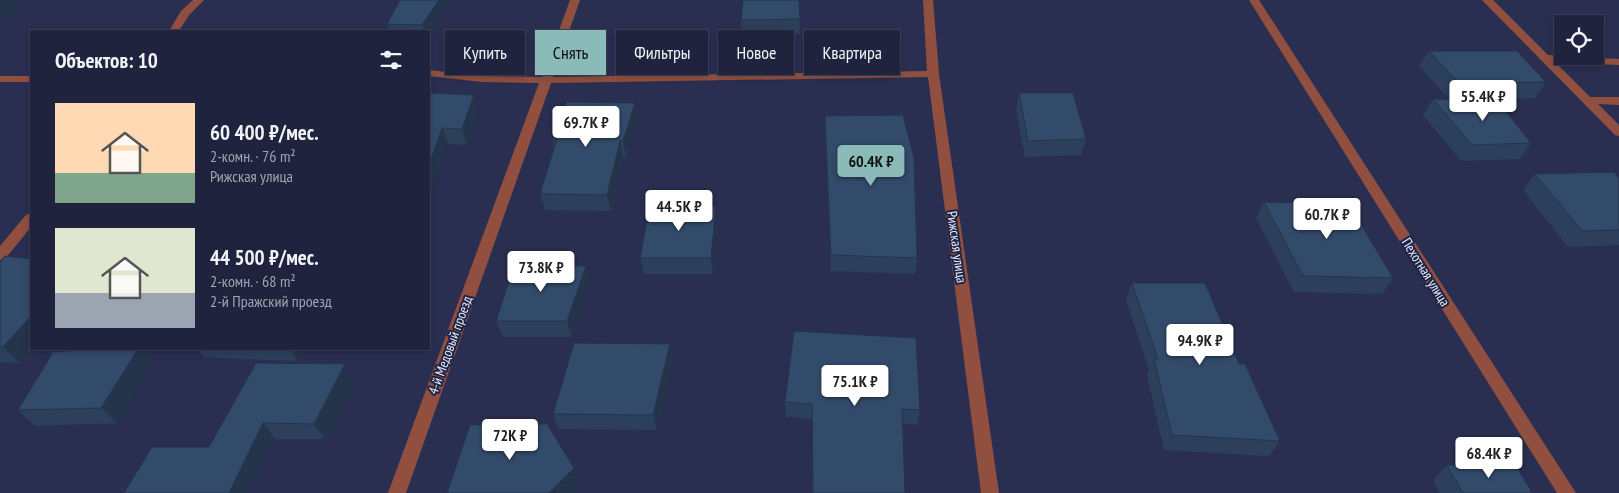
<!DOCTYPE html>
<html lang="ru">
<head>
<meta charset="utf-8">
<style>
  body { margin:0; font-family:"PT Sans Narrow",sans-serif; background:#282b44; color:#f1f3f6; height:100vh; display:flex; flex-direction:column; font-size:19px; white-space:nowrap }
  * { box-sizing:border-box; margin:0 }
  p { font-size:16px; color:#a2a4b0 }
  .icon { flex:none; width:28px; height:28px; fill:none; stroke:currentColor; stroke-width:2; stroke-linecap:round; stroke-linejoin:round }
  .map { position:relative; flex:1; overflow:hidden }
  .panel { position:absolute; left:30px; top:30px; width:400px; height:320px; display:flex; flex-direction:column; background:#20233d; border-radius:0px; box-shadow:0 2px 8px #0003,0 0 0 1px #3d4057 }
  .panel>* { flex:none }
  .hud { position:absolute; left:445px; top:30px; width:475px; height:45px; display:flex; gap:10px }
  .controls { position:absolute; left:1554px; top:15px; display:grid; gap:10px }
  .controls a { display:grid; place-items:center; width:50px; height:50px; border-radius:0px; background:#20233d; box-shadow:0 2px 8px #0003,0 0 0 1px #3d4057; font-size:25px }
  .price { position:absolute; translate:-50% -42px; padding:0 11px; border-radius:5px; background:#fff; color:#222; font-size:16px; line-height:32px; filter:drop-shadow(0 1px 2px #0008) }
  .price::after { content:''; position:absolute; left:50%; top:30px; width:15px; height:11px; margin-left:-8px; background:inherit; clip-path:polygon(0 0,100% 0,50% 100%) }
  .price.active { background:#8bbbb9; color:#111 }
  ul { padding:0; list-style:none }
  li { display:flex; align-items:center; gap:15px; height:125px; padding:0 25px }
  li span { display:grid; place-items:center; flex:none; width:140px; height:100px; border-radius:0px; color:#555 }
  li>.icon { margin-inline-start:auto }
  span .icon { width:60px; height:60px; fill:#fffc; stroke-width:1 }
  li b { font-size:21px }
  h2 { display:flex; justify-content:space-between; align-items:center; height:60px; padding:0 25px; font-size:21px }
  .pill { padding:0 18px; border-radius:0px; background:#20233d; box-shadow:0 2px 8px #0003,0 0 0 1px #3d4057; font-size:18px; line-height:45px }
  .pill.active { background:#8bbbb9; color:#111 }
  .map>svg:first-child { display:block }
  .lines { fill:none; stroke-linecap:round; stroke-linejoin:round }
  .minor { fill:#91503f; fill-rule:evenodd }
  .wall { fill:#2c405c }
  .shaded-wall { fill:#24344b }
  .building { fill:#334b6b; stroke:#24344b }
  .labels { text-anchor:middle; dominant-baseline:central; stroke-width:4; stroke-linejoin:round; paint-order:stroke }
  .street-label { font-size:14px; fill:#e6eafc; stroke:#202546 }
</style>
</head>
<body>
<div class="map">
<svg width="1619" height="493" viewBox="0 0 1619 493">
  <rect width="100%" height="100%" fill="#2a2f51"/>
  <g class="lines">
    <!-- minor -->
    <g class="minor">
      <path d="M193,0h11l-15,15 -10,16h-10l12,-20z"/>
      <path d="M570,0h10l-27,77 374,-6 -4,-71h10l6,74 60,419h-18l-53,-416 -377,6 -145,410h-18l151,-410 -57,-1 -53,-6v-6l53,6 60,1z"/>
      <path d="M1249,0h10l317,493h-19z"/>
      <path d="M1482,0h11l55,55 71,4v6l-64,-3 35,35h29v8l-21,-1 21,21v11l-4,-1z"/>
      <rect x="0" y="76" width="31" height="6"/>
      <path d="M31,213v14l-26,32 -5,1v-14l26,-31z"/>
    </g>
  </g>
  <!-- wall -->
  <g class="wall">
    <path d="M451,0l-22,35v-4h-39l-3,-7z"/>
    <path d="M799,0l1,34 -58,1 -1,-15z"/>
    <path d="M1429,51l117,31 -11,16 -71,2 67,43 -11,16 -59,2 -38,-46 10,-16h16l-30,-33z"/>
    <path d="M429,93l50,18 -12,34 -19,-1z"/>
    <path d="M1019,93l67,46 -5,16 -56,2 -9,-48z"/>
    <path d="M825,116l92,142 -2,16 -84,-3 -6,-139z"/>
    <path d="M638,119l-12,38h-3l-12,54 -66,-1 -5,-16 14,-46 -2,-9z"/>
    <path d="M1535,174l84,4v67l-51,2 -45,-57z"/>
    <path d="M1264,202l129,76 -11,16 -88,-2 -38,-74z"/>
    <path d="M716,206l1,16 -4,52h-69l-4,-16z"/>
    <path d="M0,262l20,101 -20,-1z"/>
    <path d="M586,266l5,16 -19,55h-69l-7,-16z"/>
    <path d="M1132,283l107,81 41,77 -11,15 -105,-6 -17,-75 2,-5 -23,-71z"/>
    <path d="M105,349h36l12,13 -36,61 -82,3 -17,-16z"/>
    <path d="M198,349h106l-6,12 -94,-4z"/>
    <path d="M673,360l-16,70 -99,-1 -5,-15z"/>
    <path d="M345,364l10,15 -30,60h-50l-66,8z"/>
    <path d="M785,402l135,8 -3,15 -14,-1 2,69h-92l-1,-74 -26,-2z"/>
    <path d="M1447,465l85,28h-92l-7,-13z"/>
  </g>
  <!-- shaded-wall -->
  <g class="shaded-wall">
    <path d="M1,0h24l-25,22v-21z"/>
    <path d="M439,0h12l-22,35v-4h-4l-3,-6z"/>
    <path d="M0,89l5,6 -5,6z"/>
    <path d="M474,95l5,16 -12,34 -5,-16z"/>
    <path d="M635,103l3,16 -12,38 -3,-16z"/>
    <path d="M442,128l6,16 -19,56v-34z"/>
    <path d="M620,141l3,16 -12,54 -4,-16z"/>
    <path d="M716,206l1,16 -4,52 -2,-16z"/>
    <path d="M586,266l5,16 -19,55 -5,-16z"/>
    <path d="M31,316v33h1l-12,14 -17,-16z"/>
    <path d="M670,344l3,16 -16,70 -4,-15z"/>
    <path d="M138,349h3l12,13 -36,61 -16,-15z"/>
    <path d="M290,349h14l-6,12z"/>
    <path d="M345,364l10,15 -30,60 -11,-15z"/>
    <path d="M263,423l12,16 -26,54h-20z"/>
    <path d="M574,468l5,14 -10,11h-20z"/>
  </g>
  <!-- building -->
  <g class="building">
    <path d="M400,0h39l-17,25 -35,-1z"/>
    <path d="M743,0h56l1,19 -59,1z"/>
    <path d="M1429,51h88l29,31 -86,2z"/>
    <path d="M429,93l45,2 -12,34 -20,-1 -13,38z"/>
    <path d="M1019,93h54l13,46 -58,2z"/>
    <path d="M1433,99l64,1 34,43 -59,2z"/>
    <path d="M566,102l69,1 -12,38h-3l-13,54 -67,-1 17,-55h-5z"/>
    <path d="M903,115l11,43 3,100 -86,-3 -6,-139z"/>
    <path d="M1614,172l5,6v52l-37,1 -47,-57z"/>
    <path d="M1264,202l85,2 44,74 -90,-2z"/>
    <path d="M650,205l66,1 -5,52h-71z"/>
    <path d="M5,256l26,3v57l-28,31h-3v-85z"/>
    <path d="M514,266h72l-19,55h-71z"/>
    <path d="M1132,283h73l34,81h6l35,77 -108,-6 -18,-76h4z"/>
    <path d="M794,331l122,7 4,72 -18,-1 3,84h-92l-1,-89 -27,-2z"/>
    <path d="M574,343l96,1 -17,71 -100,-1z"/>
    <path d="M105,349h33l-37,59 -83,2 35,-58z"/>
    <path d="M256,363l89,1 -31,60 -51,-1 -34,70h-105l28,-46h57z"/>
    <path d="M547,424l27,44 -25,25h-102l23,-68z"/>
    <path d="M1447,465l70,2 15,26h-69z"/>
  </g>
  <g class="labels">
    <!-- street labels -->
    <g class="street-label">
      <text transform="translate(957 247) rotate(82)">Рижская улица</text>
      <text transform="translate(1426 272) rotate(58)">Пехотная улица</text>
      <text transform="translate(450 345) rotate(-70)">4-й Медовый проезд</text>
    </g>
  </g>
</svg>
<div class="controls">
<a><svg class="icon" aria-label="locate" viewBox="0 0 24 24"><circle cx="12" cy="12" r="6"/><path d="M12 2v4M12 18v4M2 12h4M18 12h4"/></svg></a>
</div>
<b class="price" style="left:1483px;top:122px">55.4K ₽</b>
<b class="price" style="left:586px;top:148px">69.7K ₽</b>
<b class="price active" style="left:871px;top:187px">60.4K ₽</b>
<b class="price" style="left:679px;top:232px">44.5K ₽</b>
<b class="price" style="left:1327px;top:240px">60.7K ₽</b>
<b class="price" style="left:541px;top:293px">73.8K ₽</b>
<b class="price" style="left:1200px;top:366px">94.9K ₽</b>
<b class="price" style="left:855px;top:407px">75.1K ₽</b>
<b class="price" style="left:510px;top:461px">72K ₽</b>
<b class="price" style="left:1489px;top:479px">68.4K ₽</b>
<div class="hud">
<a class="pill">Купить</a>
<a class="pill active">Снять</a>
<a class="pill">Фильтры</a>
<a class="pill">Новое</a>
<a class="pill">Квартира</a>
</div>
<section class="panel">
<h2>Объектов: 10<svg class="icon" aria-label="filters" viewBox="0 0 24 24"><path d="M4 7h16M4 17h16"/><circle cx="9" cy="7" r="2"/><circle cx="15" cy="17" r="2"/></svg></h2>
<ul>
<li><span style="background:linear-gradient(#ffd9b3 70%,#7fa58c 0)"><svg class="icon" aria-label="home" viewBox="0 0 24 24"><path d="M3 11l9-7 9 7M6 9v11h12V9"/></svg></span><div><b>60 400 ₽/мес.</b><p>2-комн. · 76 m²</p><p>Рижская улица</p></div></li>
<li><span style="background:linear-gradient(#dfe7d0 65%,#9aa5b1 0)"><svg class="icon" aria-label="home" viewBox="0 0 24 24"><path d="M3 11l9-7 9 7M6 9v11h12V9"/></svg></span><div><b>44 500 ₽/мес.</b><p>2-комн. · 68 m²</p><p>2-й Пражский проезд</p></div></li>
</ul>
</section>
</div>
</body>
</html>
